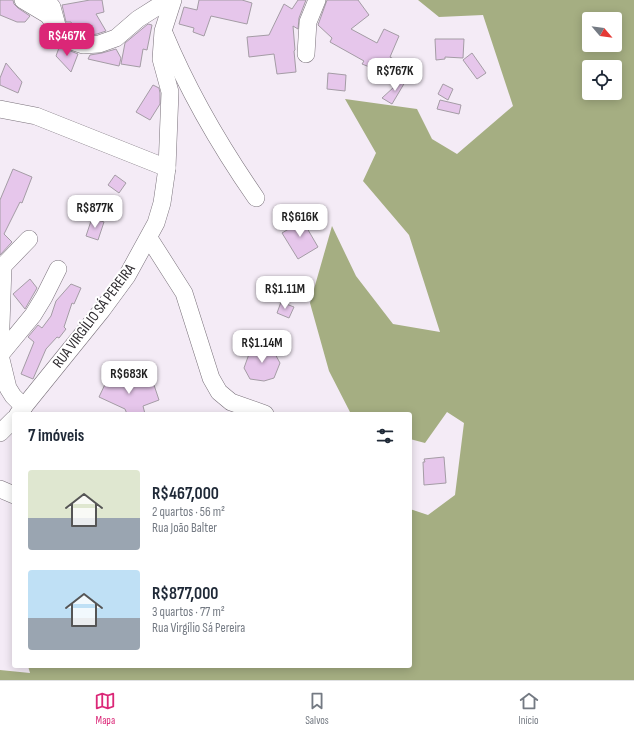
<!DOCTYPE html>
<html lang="pt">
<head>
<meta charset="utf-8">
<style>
  body { margin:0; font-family:"Sofia Sans Condensed",sans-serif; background:#f2f2f3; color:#1f2937; height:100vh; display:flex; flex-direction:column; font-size:15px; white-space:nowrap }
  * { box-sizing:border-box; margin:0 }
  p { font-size:13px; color:#747a83 }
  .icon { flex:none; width:22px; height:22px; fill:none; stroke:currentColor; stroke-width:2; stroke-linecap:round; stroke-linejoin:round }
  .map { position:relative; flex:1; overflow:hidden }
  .details { position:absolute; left:12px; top:412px; width:400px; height:256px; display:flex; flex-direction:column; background:#fff; border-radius:4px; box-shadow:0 2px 10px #0003 }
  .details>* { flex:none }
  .needle { width:26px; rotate:119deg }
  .buttons { position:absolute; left:582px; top:12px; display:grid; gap:8px }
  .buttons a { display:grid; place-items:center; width:40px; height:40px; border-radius:4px; background:#fff; box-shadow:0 2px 10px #0003; font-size:20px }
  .price { position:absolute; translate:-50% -34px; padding:0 9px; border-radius:8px; background:#fff; color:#222; font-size:13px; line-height:26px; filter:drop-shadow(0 1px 2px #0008) }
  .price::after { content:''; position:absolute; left:50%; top:24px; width:12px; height:9px; margin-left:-6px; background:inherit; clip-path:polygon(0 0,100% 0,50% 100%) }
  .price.active { background:#db2777; color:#fff }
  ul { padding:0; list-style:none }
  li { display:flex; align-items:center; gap:12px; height:100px; padding:0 16px }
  li span { display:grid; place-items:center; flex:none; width:112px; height:80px; border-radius:4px; color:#555 }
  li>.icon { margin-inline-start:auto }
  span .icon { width:48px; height:48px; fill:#fffc; stroke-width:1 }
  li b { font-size:17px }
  h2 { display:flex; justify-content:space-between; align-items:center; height:48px; padding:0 16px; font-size:17px }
  .tab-bar { display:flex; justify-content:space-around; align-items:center; height:56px; border-top:1px solid #e0e1e3; background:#fff; font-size:11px; color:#747a83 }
  .tab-bar a { display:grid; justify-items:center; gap:2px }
  .tab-bar .active { color:#db2777 }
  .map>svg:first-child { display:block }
  .forest { fill:#a5ae82; fill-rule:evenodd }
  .building { fill:#e6c6eb; stroke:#a49ca5 }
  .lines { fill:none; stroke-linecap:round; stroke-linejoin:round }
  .minor-casing { stroke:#79717a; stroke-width:18 }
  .minor { stroke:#fff; stroke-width:17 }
  .labels { text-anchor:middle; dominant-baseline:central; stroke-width:4; stroke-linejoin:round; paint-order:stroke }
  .street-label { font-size:15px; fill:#302d31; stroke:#fff }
</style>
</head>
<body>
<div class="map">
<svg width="634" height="680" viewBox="0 0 634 680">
  <rect width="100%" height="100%" fill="#f4ebf6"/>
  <!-- forest -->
  <path class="forest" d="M418,0h216v680h-634v-10l30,3 -2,-7h382v-157l18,6 27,-20 9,-72 -17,-11 -22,31 -15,-4v-25h-59l-22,-43 -19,-68 22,-77 24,50 37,48 47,8 -31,-97 -46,-54 13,-28 -31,-54 72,10 15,30 25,15 56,-48 -30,-91 -44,2zM589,19h26v26h-26zM589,67h26v26h-26z"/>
  <!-- building -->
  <g class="building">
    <path d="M0,0h13l1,4 4,4 12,8 -5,6h-8l-17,-7z"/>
    <path d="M90,0h12l2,12 -8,2 10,17 -9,3 -6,1 -5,-9 -11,5 -4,-9h-5l-4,-17z"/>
    <path d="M199,0h43l10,3 -5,21 -36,-8 -7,20 -11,-4 1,-4 -15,-4 5,-17 13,3z"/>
    <path d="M298,0h8l-7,18 -1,11 -5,-3 2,24 -1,1 2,21 -19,2 -3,-20 -25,3 -2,-20 22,-2 15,-31 8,5z"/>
    <path d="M327,0h31l11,15 -18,14 26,14 7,-14 15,7 -9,21 7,4 -8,20 -14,-6 2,-5 -15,-6 2,-3 -34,-19 2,-4 -14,-13z"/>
    <path d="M148,24l4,1 -5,25 -4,-1 -3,18 -19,-3 4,-21z"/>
    <path d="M435,39h29l-1,19 -18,-1v2l-9,1z"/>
    <path d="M60,45l8,5 10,4 -7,18 -15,-16z"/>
    <path d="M116,49l5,9 -2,8 -31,-7 2,-4 12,-2z"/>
    <path d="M472,53l14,20 -9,6 -14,-19z"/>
    <path d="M6,63l16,19 -4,11 -18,-8v-7z"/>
    <path d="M328,73l18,2 -1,16 -18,-2z"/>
    <path d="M406,76l2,1 -16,27 -10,-6z"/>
    <path d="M443,84l10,5 -5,11 -10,-6z"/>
    <path d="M153,85l6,3 1,5v11l-10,16 -14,-8z"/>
    <path d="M440,100l21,5 -2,9 -22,-5z"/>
    <path d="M13,169l19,8 -10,26 -2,-1 -16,32 8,8 -12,13v-55z"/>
    <path d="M115,175l11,8 -7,10 -11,-8z"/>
    <path d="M300,216l18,31 -20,12 -16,-26 10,-6 -3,-5z"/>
    <path d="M92,218l12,4 -6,18 -12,-4z"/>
    <path d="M30,279l7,9 -12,21 -12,-15z"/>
    <path d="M71,284l10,4 -7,16 -2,-1 -8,24 2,2 -7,9 -2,-1 -11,12 -13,30 -12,-5 13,-32 -6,-5 10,-12 4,3 9,-12 5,-15z"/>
    <path d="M281,302l13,5 -5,11 -12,-5z"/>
    <path d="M257,346l10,1 7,5 6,11 -6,15 -10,3 -14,-2 -6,-11 5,-14z"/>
    <path d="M114,374l28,12 11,-4 6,18 -16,6 2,8h-18l-2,-5 -26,-12 8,-17 4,2z"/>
    <path d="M444,457l2,26 -22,2 -1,-23h2l-1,-3z"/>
  </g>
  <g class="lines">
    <!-- minor casing -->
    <g class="minor-casing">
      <g id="minor">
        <path d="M23,0l25,15 5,7"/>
        <path d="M46,0l6,7 6,22 13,12 12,4 16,-1 17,-6 22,-19 30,-19"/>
        <path d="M164,33c24,58 56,113 92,165"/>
        <path d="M306,54l2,-32 9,-22"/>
        <path d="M0,109l36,7 131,52"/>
        <path d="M149,238l35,55 27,85 8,14 12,10 34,12"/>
        <path d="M0,355l33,-40 11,-18 14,-28"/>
        <path d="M24,407l-11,-11 -5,-8 -8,-33 3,-89 26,-27"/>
        <path d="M18,414l84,-104 25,-34 29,-53 6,-20 5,-35 3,-76 -9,-33 2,-28 10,-31"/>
        <path d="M0,433l14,-14"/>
        <path d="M0,489l14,6"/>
      </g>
    </g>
    <!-- minor -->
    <use href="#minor" class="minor"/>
  </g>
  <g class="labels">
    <!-- street labels -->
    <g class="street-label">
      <text transform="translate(94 316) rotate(-53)">RUA VIRGÍLIO SÁ PEREIRA</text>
    </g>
  </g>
</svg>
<div class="buttons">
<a><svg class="needle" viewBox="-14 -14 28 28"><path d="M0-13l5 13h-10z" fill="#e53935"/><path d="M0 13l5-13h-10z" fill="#747a83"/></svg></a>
<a><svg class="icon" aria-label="locate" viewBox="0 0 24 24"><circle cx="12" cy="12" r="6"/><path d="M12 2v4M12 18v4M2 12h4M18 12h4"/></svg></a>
</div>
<b class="price active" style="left:67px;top:57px">R$467K</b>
<b class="price" style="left:395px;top:92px">R$767K</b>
<b class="price" style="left:95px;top:229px">R$877K</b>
<b class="price" style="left:300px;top:238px">R$616K</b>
<b class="price" style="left:285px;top:310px">R$1.11M</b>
<b class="price" style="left:262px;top:364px">R$1.14M</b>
<b class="price" style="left:129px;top:395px">R$683K</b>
<section class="details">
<h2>7 imóveis<svg class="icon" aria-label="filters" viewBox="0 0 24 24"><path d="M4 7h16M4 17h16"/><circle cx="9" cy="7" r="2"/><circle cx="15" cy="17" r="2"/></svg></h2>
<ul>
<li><span style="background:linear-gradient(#dfe7d0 60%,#9aa5b1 0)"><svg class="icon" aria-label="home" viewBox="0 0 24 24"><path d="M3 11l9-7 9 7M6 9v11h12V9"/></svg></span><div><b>R$467,000</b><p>2 quartos · 56 m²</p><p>Rua João Balter</p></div></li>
<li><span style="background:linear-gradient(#bfe0f5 60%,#9aa5b1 0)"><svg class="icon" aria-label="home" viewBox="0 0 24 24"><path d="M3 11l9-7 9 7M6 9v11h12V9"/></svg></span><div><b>R$877,000</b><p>3 quartos · 77 m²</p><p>Rua Virgílio Sá Pereira</p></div></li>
</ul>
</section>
</div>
<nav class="tab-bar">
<a class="active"><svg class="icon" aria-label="map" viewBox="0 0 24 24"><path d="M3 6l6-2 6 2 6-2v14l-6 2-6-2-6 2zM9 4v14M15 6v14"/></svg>Mapa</a>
<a><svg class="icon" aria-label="saved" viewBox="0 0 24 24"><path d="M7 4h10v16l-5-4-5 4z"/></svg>Salvos</a>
<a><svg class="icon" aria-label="home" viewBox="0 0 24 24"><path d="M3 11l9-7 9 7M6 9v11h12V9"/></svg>Início</a>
</nav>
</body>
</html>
